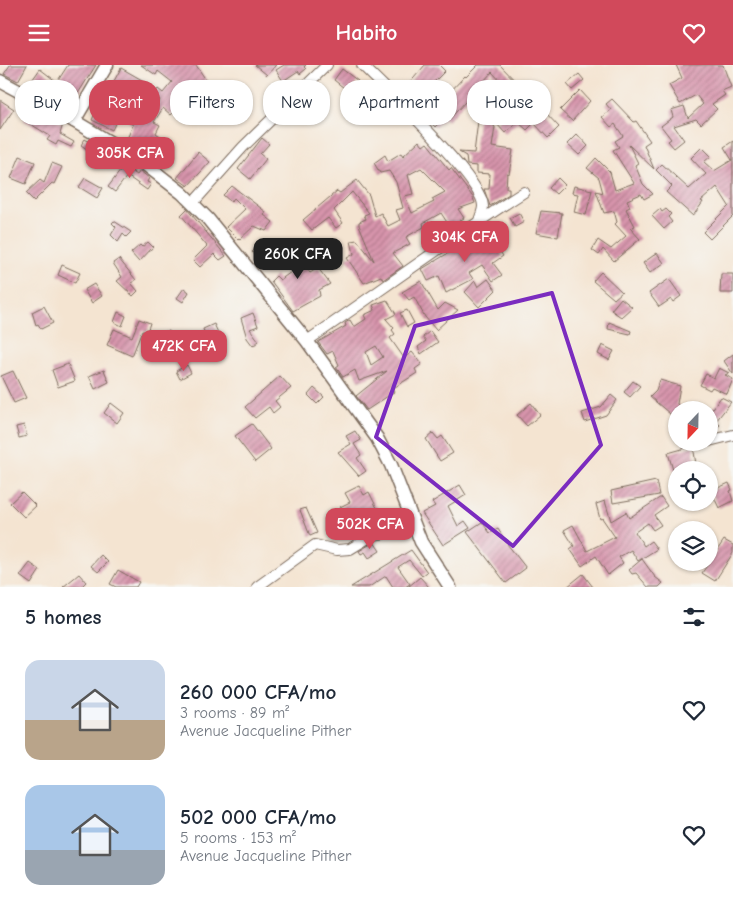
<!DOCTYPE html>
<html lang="en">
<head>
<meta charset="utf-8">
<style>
  body { margin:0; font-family:"Comic Neue",sans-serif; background:#f2f2f3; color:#1f2937; height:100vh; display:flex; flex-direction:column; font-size:19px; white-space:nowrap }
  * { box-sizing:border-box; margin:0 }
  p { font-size:16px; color:#747a83 }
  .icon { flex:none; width:28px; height:28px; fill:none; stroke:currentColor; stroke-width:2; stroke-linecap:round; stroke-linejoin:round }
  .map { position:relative; height:522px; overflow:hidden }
  .sheet { display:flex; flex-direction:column; background:#fff; flex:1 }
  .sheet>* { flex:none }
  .banner { position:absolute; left:15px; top:15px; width:704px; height:45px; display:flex; gap:10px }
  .needle { width:32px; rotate:202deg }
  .tools { position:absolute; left:668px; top:336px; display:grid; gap:10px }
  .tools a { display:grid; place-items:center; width:50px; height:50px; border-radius:50%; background:#fff; box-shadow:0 1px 4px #0004; font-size:25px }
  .price { position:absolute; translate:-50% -42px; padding:0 11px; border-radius:10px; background:#d1495b; color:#fff; font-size:16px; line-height:32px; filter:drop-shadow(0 1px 2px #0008) }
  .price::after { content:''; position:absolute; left:50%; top:30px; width:15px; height:11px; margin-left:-8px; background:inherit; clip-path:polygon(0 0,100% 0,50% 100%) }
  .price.selected { background:#222; color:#fff }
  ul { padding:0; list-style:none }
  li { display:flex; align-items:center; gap:15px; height:125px; padding:0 25px }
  li span { display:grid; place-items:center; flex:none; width:140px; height:100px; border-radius:15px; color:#555 }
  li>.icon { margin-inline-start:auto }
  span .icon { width:60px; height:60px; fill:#fffc; stroke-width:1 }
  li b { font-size:21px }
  h2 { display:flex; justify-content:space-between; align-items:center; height:60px; padding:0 25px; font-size:21px }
  .pill { padding:0 18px; border-radius:20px; background:#fff; box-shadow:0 1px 4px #0004; font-size:18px; line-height:45px }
  .pill.selected { background:#d1495b; color:#fff }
  header { display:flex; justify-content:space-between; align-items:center; height:65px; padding:0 25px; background:#d1495b; color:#fff; font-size:22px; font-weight:600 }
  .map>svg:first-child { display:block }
  .building { fill:url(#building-hatch); fill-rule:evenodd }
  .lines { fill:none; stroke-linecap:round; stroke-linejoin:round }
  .minor-casing { stroke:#7c6b5d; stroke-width:12 }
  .tertiary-casing { stroke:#7c6b5d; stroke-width:15 }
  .minor { stroke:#fff; stroke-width:10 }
  .tertiary { stroke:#fff; stroke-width:12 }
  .marked { fill:none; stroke:#7b2cbf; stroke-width:4; stroke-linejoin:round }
</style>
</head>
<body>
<header><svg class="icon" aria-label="menu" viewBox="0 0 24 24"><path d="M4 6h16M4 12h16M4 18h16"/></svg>Habito<svg class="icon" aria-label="heart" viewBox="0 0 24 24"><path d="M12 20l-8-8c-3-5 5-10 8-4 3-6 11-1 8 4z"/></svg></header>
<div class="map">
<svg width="733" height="522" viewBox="0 0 733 522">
  <defs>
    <pattern id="building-hatch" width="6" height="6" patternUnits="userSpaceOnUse" patternTransform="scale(1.25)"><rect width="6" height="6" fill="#d794ac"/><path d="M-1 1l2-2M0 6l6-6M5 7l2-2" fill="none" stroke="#b0798b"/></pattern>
  </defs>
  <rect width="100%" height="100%" fill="#f6f6f2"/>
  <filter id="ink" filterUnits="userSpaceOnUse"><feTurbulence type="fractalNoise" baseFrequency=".02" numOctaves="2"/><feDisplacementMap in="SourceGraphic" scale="10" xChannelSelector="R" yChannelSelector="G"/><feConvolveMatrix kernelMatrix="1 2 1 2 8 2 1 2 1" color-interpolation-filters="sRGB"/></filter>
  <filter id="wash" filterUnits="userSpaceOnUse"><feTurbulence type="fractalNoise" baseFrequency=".0096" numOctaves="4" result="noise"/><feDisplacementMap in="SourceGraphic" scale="20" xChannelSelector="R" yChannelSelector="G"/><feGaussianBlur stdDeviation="1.12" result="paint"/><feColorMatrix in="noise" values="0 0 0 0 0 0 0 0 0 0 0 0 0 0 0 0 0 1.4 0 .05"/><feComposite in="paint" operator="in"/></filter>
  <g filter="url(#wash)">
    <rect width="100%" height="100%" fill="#f4e4d1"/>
    <g id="blocks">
      <!-- building -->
      <g class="building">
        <path d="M10,0h17l-9,16 -14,-7z"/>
        <path d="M68,0h28l-26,41 -9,-6h-6l-25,-17 10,-14 17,13z"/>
        <path d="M141,0h55l10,15 -5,4 -2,-2 -20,19 3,3 -11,11 -8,-7 -9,14 6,3 -4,8 8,6 -13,19 -25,-17 7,-16 -11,-8 10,-16 8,4 -4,7 11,6 13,-18 -7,-5 5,-6 5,4 9,-11 -14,-11 -2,4z"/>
        <path d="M255,0h21l-9,10z"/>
        <path d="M284,0h22l-2,2 2,2 -6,5 -2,-3 -15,10 -7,-11z"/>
        <path d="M425,0h14l6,6 -16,16 -5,-5 -15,16 -7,-6z"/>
        <path d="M478,0h22l20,21 -12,11 25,25 12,-10 14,15 -11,11 -14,-15 -7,7 -9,-8 -13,11 -9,-10 11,-10 -9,-11 -11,10 -7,-7 2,-5 21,-16 -11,-12 -44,49 -4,-3 -9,9 -9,-10 39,-41 1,1z"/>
        <path d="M676,0h47l8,22 -9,4 3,4 -13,9 5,5 -16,15 -5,-5 -22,7 10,14 -10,8 -6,-7 3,-2 -10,-13 12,-9 -2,-7 13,-4 4,12 15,-14 -7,-9 -16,9 -11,-19 13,-7z"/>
        <path d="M121,3l21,12 -7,13 -21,-12z"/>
        <path d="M342,4l16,12 -9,11 -15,-12z"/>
        <path d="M579,9l5,6 -12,10 -5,-6z"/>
        <path d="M319,18l5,5 -13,12 -5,-5z"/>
        <path d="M580,25l10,11 -18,20 -12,-11z"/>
        <path d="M105,26l9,3 -4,12 11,5 -9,19 -20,-10z"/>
        <path d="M377,30l5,5 -9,8 4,4 -9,8 -9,-11z"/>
        <path d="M612,34l22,23 2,-1 14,20 -6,4 10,24 -25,-24 9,18 -3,2 8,19 10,10 -9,5 -3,-5 -14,6 3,7 -4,2 9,17 -5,2 10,11 -26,22 -11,-12 -4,6 -7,-5 6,-10 13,9 15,-13 -11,-12 2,-2 -3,-11 -10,2 -8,-22 7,2 -4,-15 -12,-10 9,-10 14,14 5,18 19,-7 -21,-33 6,-3 -4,-6 8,-5 -8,-12 -4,3 -9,-10 9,-7 -5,-6z"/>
        <path d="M0,35l14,9 -14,21z"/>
        <path d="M32,42l31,17 -3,10 14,8 -3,5 -13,-6 -2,4 -9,-5 3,-4 -26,-16z"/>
        <path d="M479,48l16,14 -3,20 21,3 -4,24 -2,-1 -1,15h3v6l-19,12 -6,-17h5l1,-15 -13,-1v-7l-10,-1 -1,-9 -7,-4 15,1z"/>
        <path d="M577,69l11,12 -9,9 -12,-11z"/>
        <path d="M262,73l7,6 -9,10 6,5 -16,20 -12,-10z"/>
        <path d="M85,74l23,15 1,-2 15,9 -6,9 -37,-25z"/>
        <path d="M419,76l4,5 4,-3 22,27 2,-2 21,28 3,7 -17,6 6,9 -14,9 -9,-14 -18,10 1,4 -18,10 4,7 -17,9 10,13 -20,14 -2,-4 -17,7 -17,-25 7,-4 -3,-13 6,-1 17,21 -15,-36v-3l7,-3 -2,-4 5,-2 -17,-21 -18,18 9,13 -7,5 -8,-10 -16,12 -9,-10 34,-29 3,2 17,-13 12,15 6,21 6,-3 7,13 12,-6 -4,-10 7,-2 -7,-26 -7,-11 -9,2 -6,-10 11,-8 3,6 13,-8 2,3zM421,103l24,24 -13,7 2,3 -22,11 -7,-17 8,-2 -5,-19z"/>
        <path d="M733,76v75l-23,23 -7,-7 26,-26 -12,-19 -16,14 2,1 -10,14 -27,-24 6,-6 -16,-16 6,-6 27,25 17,-15 -15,-16 11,-11 9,9 -7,6 10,9 18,-11 -8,-13z"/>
        <path d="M198,87l12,10 -22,24 -11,-8z"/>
        <path d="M20,91l15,6 -9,22 -15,-6z"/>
        <path d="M52,98l10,4 -8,17 -2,-1 -18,18 -8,-8 14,-13 4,3z"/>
        <path d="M124,101l13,9 3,-4 9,7 -2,4 4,2 -4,6 -20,-14 -12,16 -7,-5z"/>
        <path d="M85,113l18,10 -6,10 -18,-11z"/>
        <path d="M558,113l7,7 -9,9 -7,-6z"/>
        <path d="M232,121l34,26 -2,3 9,7 -7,9 -12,-5 -15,14 -13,-13 19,-18 -11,-11 -3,4 -8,-7z"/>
        <path d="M574,121l18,4 -6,25 -12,-3 4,-18 -6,-1z"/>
        <path d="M187,144l39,47 -6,4 -6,-6 -14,13 -7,-7 14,-14 -26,-31z"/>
        <path d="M660,144l2,3 4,-3 5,5 -3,3 4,5 -8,7 -12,-13z"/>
        <path d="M541,146l21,2 -4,24 -22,-4z"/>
        <path d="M519,148l5,9 -9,5 -5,-9z"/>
        <path d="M114,156l17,11 -5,5 -3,-3 -5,8 -7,-7 5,-8 -4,-4z"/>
        <path d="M488,169l15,22 -10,7 9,12 -9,6 -11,-16 -13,8 4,6 -27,14 -7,-17 -11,5 -6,-12 38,-23 12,-11 4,7z"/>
        <path d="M148,177l5,5 -14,15 -8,-9 9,-8 2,2z"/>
        <path d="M289,178l15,17 -2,2 8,11 8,-5 12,16 -11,6 1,6 -27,15 -22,-30 5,-5 4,4 11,-8 -16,-17z"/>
        <path d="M260,179l16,13 -5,5 -2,-2 -5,5 -12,-13z"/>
        <path d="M657,188l7,10 -14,10 -7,-10z"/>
        <path d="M119,194l17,21 -5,3 7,8 -5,5 -16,-15 5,-4 -9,-14z"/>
        <path d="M62,200l18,8 -5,10 -17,-8z"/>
        <path d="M601,207l21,20 -8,7 -21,-18z"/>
        <path d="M721,209h12v19h-13z"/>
        <path d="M488,214l8,11 -17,17 -14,-15 10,-11 3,6z"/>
        <path d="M669,214l12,17 -8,6 -2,-3 -12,8 -10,-14z"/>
        <path d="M421,216l17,29 7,-7 13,7 -22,20 -11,-13 -11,-20 -5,3 -7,-8z"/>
        <path d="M94,219l8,12 -10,7 -8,-13z"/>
        <path d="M184,223l5,4 -6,10 -6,-4z"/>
        <path d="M621,233l11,9 -11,10 -10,-7z"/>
        <path d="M387,235l9,14 -10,5 8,9 -2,2 3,4 -5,4 14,20 8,-6 10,12 -7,5 2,4 -25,16 2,3 -27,18 -11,-14 31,-25 -28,10 -4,-11 -12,7 -7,-10 3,-2 -6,-14 -6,3 -9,-12 28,-16 -1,-3 5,-3 4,7 12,-8 -2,-4 11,-5 -2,-5zM376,281l7,11 -12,8 -5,-13z"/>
        <path d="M44,241l9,17 -12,6 -3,-5 -2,1 -4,-13z"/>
        <path d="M407,245l7,13 -7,4 -7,-14z"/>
        <path d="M118,247l8,4 -4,10 -8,-4z"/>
        <path d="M253,248l5,13 -8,3 9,12 -6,5 -6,-8 -6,-20z"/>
        <path d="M139,254l11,4 -3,9 -5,-1 -10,25 -25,-11 7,-16 18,8z"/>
        <path d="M609,257l22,9 -1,3 -22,-5z"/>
        <path d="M214,259l7,15 -12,5 -6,-15z"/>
        <path d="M169,266l7,16 -12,5 -6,-17z"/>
        <path d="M430,266l8,11 -17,12 -3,-7 8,-6 -3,-4z"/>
        <path d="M602,280l12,6 -5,9 -11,-6z"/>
        <path d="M733,289v20l-9,-13z"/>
        <path d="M68,299l7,17 -17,6 -6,-17z"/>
        <path d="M187,300l4,8 -11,6 -4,-8z"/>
        <path d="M719,303l10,5 -4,2 8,4 -6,15 -15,-7 -2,3 -10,-5 6,-11 8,4z"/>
        <path d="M104,305l5,12 -14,7 -6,-13z"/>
        <path d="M13,306l13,27 -12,5 -13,-27z"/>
        <path d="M280,311l11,12 -16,13 5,6 -7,6 -4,-6 -14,11 -10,-11z"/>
        <path d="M660,315l20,6 -3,18 7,6h-8v9l-26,-22 6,-6z"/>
        <path d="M633,316l7,5 -10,11 -6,-5z"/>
        <path d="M314,323l10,9 -7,7 -9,-9z"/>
        <path d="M611,330l6,5 -11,15 -21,7 -3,-9 19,-6z"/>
        <path d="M721,332l10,5 -15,19 4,4 -11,9v-20z"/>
        <path d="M111,338l13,10 -7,10 -13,-10z"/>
        <path d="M531,338l9,12 -13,11 -10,-11z"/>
        <path d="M252,359l19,25 -16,13 -20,-26z"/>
        <path d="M24,360l3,11 -8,2 -3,-11z"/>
        <path d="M355,366l6,9 -7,4 7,11 -4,3 9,13 -7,5 -21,-24 13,-8 -5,-8z"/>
        <path d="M433,368l5,6 4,-3 11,17 -13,8 -14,-22z"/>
        <path d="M693,381l4,24h-24l-5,-17z"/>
        <path d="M656,416l3,14 -46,8 -2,-12z"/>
        <path d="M729,418l3,7 -2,1 3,10 -14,7 -8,-17z"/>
        <path d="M460,420l6,10 -18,11 10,20 7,-5 5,7 -27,17 -21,-32 13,-7 -3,-4z"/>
        <path d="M359,421l5,9 5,-3 12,24 2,-1 1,3 9,-4 3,6 -27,9 -2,-3 8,-4 -2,-9 -24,12 -9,-18 10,-5 -5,-9z"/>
        <path d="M22,427l14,14 -12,11 -14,-14z"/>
        <path d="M661,432l6,9 -13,9 7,10 -8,5 -5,-7 -13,9 9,14 7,-5 6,8 -19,12 -7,-11 -12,7 4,6 -15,12 -12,-19 -14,10 -12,-17 4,-3 -10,-16 9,-5 14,26 28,-14 -13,-19 -2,1 -4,-15 9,-3 6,20 15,-9 3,6z"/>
        <path d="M306,443l11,25 -7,3 -10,-26z"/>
        <path d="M482,457l8,11 8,-4 10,16 18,23 -20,15 -39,-51z"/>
        <path d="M724,475l9,5v8l-18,28 -13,-8z"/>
        <path d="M374,477l6,9 -11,7 -4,-6 -4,2 -2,-3z"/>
        <path d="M411,485l16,22 -5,4 -13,-16 -11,7 12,17 -5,3h-12l-7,-11 -17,11h-18z"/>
        <path d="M101,490l7,7 -10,10 -7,-6z"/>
        <path d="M642,494l13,18 8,6 -4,4h-11l-12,-14 -4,1 -3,-4z"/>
        <path d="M30,498l10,7 -9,14 -11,-8z"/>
        <path d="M118,505l21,12 -3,5h-20l-6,-3z"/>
        <path d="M79,509l7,8 -5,5h-18z"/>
        <path d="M583,509l10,13h-26z"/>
        <path d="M420,512l9,10h-21z"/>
      </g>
    </g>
  </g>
  <g filter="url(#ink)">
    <use href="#blocks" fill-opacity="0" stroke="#7c6b5d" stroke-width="1"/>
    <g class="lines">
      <!-- minor casing -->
      <g class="minor-casing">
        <g id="minor">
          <path d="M362,0c22,22 121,115 121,141 0,5 -3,11 -4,15"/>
          <path d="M193,138l50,-56 84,-82"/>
          <path d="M307,276c72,-49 143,-102 217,-149"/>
          <path d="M709,376l24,-6"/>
          <path d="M257,522l58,-42 22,5 13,-1 23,-14 43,-7"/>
        </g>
      </g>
      <!-- tertiary casing -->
      <g class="tertiary-casing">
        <g id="tertiary">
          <path d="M0,16l74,40 67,40 41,32 26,26 99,122 70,97 14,27 30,77 29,45"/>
          <path d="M74,56l33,-56"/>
        </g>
      </g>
      <!-- minor -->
      <use href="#minor" class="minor"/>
      <!-- tertiary -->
      <use href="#tertiary" class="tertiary"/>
    </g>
  </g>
  <!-- marked area -->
  <path class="marked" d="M552,228l49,152 -88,101 -137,-109 39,-111z"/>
</svg>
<div class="tools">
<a><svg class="needle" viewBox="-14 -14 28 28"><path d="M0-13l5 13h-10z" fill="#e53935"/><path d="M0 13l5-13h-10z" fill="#747a83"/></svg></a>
<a><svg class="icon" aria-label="locate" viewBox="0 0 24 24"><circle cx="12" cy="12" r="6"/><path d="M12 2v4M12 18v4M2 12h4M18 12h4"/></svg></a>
<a><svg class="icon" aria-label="layers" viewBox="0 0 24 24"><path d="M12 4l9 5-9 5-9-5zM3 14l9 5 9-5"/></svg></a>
</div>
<b class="price" style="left:130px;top:114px">305K CFA</b>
<b class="price" style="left:465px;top:198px">304K CFA</b>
<b class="price selected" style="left:298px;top:215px">260K CFA</b>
<b class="price" style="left:184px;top:307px">472K CFA</b>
<b class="price" style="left:370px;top:485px">502K CFA</b>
<div class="banner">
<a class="pill">Buy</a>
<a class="pill selected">Rent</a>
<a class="pill">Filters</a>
<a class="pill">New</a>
<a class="pill">Apartment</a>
<a class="pill">House</a>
</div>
</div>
<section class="sheet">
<h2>5 homes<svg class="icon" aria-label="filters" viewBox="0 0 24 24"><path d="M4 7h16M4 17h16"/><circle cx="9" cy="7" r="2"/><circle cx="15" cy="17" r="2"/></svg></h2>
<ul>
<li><span style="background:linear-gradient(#c9d6e8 60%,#b9a48a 0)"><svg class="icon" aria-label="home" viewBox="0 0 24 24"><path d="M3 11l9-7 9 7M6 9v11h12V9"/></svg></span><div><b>260 000 CFA/mo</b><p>3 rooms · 89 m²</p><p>Avenue Jacqueline Pither</p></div><svg class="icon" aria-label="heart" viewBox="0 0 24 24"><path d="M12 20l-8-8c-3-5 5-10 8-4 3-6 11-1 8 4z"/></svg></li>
<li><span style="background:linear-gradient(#a9c7e8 65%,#9aa5b1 0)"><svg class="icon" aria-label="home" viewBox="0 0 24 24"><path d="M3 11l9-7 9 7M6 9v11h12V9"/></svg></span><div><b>502 000 CFA/mo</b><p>5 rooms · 153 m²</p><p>Avenue Jacqueline Pither</p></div><svg class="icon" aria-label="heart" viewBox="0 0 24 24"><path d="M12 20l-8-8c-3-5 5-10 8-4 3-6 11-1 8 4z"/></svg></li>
</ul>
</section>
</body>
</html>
